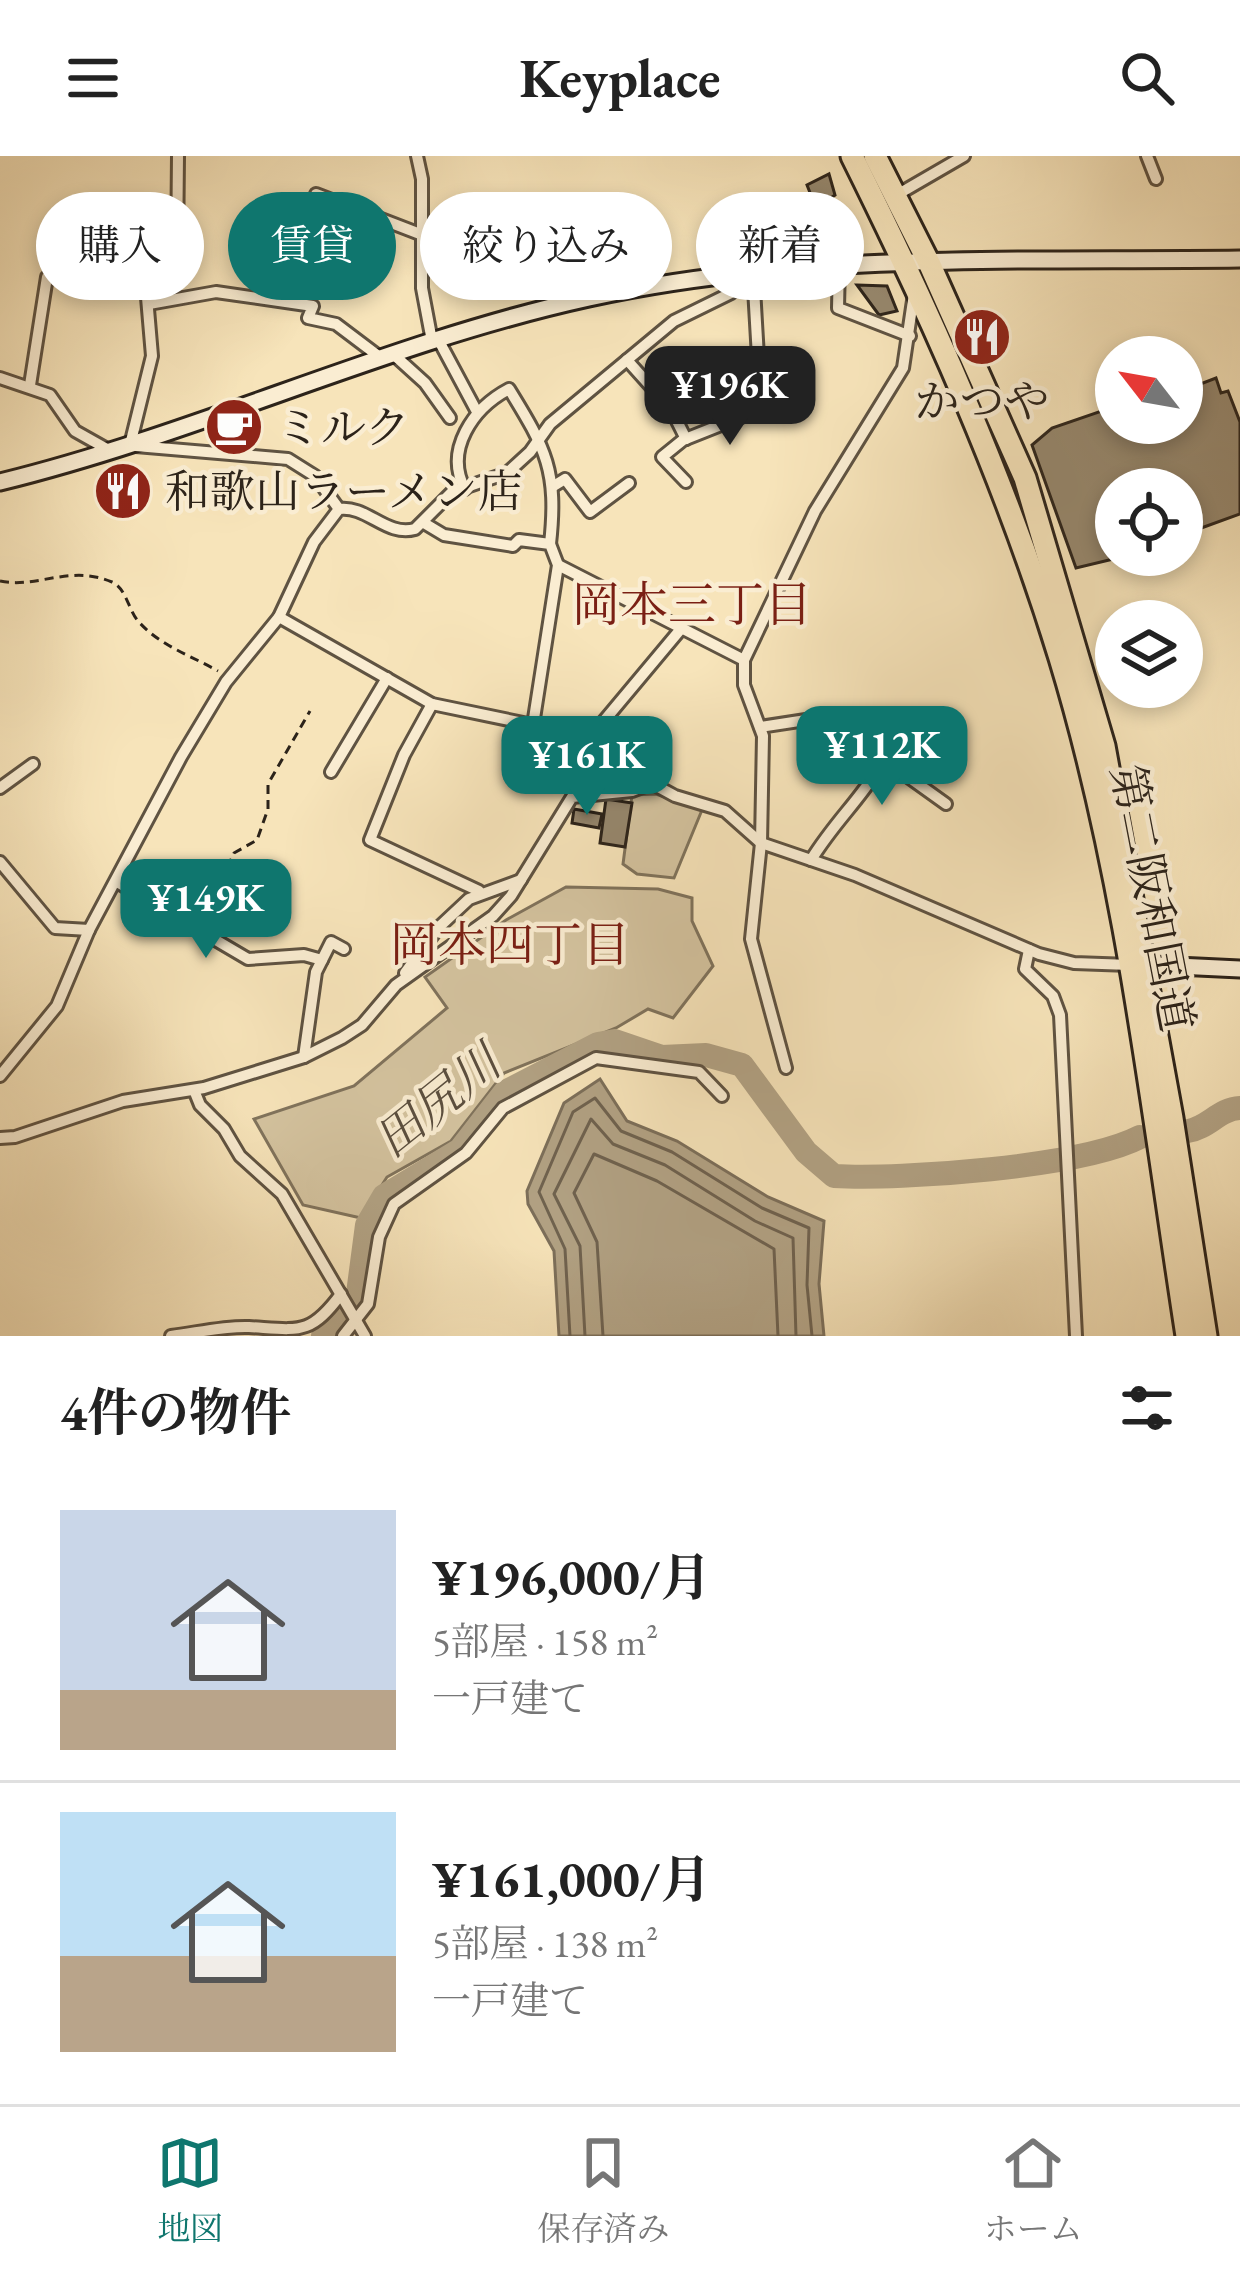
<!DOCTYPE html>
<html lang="ja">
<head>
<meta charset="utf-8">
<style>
  body { margin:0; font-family:"EB Garamond","Noto Serif JP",serif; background:#f2f2f2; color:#222; height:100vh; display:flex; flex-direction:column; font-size:45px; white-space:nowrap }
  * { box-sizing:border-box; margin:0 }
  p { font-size:39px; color:#767676 }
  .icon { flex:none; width:66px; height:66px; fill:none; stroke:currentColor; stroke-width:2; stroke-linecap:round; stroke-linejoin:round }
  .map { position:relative; height:1180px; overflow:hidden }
  .details { display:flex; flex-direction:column; background:#fff; flex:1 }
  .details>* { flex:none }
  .top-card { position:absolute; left:36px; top:36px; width:1170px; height:108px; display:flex; gap:24px }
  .needle { width:78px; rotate:301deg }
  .controls { position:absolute; left:1095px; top:180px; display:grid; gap:24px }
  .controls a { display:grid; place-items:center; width:108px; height:108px; border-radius:50%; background:#fff; box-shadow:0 6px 18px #0003; font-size:60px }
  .price { position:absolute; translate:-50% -102px; padding:0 27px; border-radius:24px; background:#0f766e; color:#fff; font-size:39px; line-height:78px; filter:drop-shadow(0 3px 6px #0008) }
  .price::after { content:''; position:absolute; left:50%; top:72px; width:36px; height:27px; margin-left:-18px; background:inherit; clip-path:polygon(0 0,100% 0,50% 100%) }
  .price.current { background:#222; color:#fff }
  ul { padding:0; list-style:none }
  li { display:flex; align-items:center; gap:36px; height:300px; padding:0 60px }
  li+li { border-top:3px solid #e0e0e0 }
  li span { display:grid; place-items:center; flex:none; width:336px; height:240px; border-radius:0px; color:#555 }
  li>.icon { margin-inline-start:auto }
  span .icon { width:144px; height:144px; fill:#fffc; stroke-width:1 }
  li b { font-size:51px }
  h2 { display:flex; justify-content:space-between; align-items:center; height:144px; padding:0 60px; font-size:51px }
  .pill { padding:0 42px; border-radius:54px; background:#fff; box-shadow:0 6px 18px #0003; font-size:42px; line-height:108px }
  .pill.current { background:#0f766e; color:#fff }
  header { display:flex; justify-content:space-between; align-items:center; height:156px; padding:0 60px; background:#fff; font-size:54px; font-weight:700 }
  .dock { display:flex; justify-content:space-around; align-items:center; height:168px; border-top:3px solid #e0e0e0; background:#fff; font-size:33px; color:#767676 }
  .dock a { display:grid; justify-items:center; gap:6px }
  .dock .current { color:#0f766e }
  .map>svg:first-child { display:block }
  .green { fill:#d4c39f; stroke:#80735c; stroke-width:3 }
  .water { fill:#b2a284; stroke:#7c6f5a; stroke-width:3 }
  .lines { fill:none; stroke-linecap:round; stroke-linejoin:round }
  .shore { stroke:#6f624f; stroke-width:3 }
  .river { stroke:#b2a284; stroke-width:24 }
  .building { fill:#96876d; stroke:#2c231a; stroke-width:3 }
  .street-casing { stroke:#5f5342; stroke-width:16 }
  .secondary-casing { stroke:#2c231a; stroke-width:21 }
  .highway-casing { stroke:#2c231a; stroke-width:27 }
  .path { stroke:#2c231a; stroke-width:3; stroke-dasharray:9 6; stroke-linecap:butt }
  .street { stroke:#faedd2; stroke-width:10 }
  .secondary { stroke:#faedd2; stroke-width:15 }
  .highway { stroke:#f7e4ba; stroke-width:21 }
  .labels { text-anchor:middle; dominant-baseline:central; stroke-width:9; stroke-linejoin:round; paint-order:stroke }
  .poi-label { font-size:45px; fill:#2c231a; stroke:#faedd2; text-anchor:start }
  .street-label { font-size:45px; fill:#2c231a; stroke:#faedd2 }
  .neighbourhood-label { font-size:48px; fill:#7a1f14; stroke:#faedd2 }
  .water-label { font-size:48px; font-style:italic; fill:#5b4f3f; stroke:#faedd2 }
</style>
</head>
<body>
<header><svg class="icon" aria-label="menu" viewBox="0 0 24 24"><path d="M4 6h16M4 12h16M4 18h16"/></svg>Keyplace<svg class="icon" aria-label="search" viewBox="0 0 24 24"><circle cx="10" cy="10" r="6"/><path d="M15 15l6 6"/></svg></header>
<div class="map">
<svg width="1240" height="1180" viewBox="0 0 1240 1180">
  <rect width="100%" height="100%" fill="#f7e4ba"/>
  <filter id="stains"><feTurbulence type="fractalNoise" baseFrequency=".00167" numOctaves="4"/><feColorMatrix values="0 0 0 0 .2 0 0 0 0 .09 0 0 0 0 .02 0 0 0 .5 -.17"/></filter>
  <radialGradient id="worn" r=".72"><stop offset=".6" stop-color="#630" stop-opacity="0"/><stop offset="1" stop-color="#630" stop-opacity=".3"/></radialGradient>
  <!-- green -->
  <g class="green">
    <path d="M656,638l46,16 -28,68 -37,-4 -14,-10 9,-69z"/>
    <path d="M566,731l92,2 34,9v23l21,45 -40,52 -25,-9 -32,19 -112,45 -53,68 -64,36 -26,41 -58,-13 -49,-86 100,-33 93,-78 -22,-31 81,-57z"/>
  </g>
  <!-- water -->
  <path class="water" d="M600,923l27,42 50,20 91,56 56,24 -5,63 5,52h-265l-5,-85 -26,-47 -1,-13 37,-88z"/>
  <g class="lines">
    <!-- shore -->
    <g class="shore">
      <path d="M570,1180l-5,-87 -26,-57 34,-80 22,-14 26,33 51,21 90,56 47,20 -2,57 5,51"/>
      <path d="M585,1180l-5,-90 -26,-52 37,-75 22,25 52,21 90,56 38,17 3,98"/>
      <path d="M603,1180l-6,-94 -23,-49 20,-39 63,27 117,68 4,87"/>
    </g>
    <!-- river -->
    <g class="river">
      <path d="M1188,975c20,-3 31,-22 52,-23"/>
      <path d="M323,1180l34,-35 10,-76 17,-29 76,-46 45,-58 93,-48 17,-3 47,16 44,-2 36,10 64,87 28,24c68,4 248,-9 306,-39"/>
    </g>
  </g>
  <!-- building -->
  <g class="building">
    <path d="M829,18l6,21 -19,13 -9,-23z"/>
    <path d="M857,129l30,1 10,25 -18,4z"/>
    <path d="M990,162l10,26 -22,17 -14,-32z"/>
    <path d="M1216,222l5,15 7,-2 12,31v92l-58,21v-46h-66v66h14l-54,13 -44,-123 20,-17 64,-22v17h66v-32z"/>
    <path d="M606,643l26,4 -7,44 -25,-4z"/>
    <path d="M574,653l28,5 -3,14 -27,-5z"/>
  </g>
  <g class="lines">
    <!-- street casing -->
    <g class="street-casing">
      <g id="street">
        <path d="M417,0l5,23v109l10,53"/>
        <path d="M1147,0l9,23"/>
        <path d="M316,38l104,40"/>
        <path d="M895,40l69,-40"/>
        <path d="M839,107l-1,45 72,28"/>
        <path d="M149,148l67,-12 97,14 -5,12 28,6 45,34"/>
        <path d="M438,183l38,71"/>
        <path d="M393,198l32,29 25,35"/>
        <path d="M627,204l44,49 15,30"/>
        <path d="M0,222l50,17 25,36 32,18"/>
        <path d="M30,229l17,-108"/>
        <path d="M131,285l21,-85 -7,-82 25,-9 7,-10 1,-99"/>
        <path d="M136,290l152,13 27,17 24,33"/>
        <path d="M686,326l-24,-25 21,-17 78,-31 -8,-138"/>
        <path d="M552,331l13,-8 25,33 39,-29"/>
        <path d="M465,333c-21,-39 8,-81 44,-100 37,60 49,82 41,155"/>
        <path d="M424,367l20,12 69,11 6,-6 31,4 8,21 -25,160"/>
        <path d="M558,409l186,95"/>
        <path d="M279,461l153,87 101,21 50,21 92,50 50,15 36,32 94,32 184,79 35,9 56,2"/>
        <path d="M432,548l-28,51 -34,85 109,51"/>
        <path d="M760,571l72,-11 80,15"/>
        <path d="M583,590l97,-116"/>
        <path d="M886,605l60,43"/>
        <path d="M331,616l56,-94"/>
        <path d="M0,632l33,-24"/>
        <path d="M811,704c32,-52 66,-72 86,-133"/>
        <path d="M0,706l55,66 34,2"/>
        <path d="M117,726l131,77 56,-4 18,5"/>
        <path d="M1029,794l-4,19 28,27 7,19 16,321"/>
        <path d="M405,817l33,-45 31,-29 52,-19"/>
        <path d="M304,901l12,-85 15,-30 13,7"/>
        <path d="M786,912l-35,-129 10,-96 2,-107 -19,-51v-25l71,-149 88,-143 11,-74"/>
        <path d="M0,920l57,-70 32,-76 92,-173 45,-75 53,-65 35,-75 25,-33c28,-4 47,28 76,20l37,-37 55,-19 23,-21 20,-28 124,-103 57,-28 15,-18"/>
        <path d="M194,934l6,15 24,24 16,27 42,38 83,142"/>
        <path d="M0,982l15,-1 108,-36 81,-13 100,-31 38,-19 20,-13 34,-40 97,-69 18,-20 61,-99 60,-6 18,-7"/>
        <path d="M171,1180c25,-3 52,-10 78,-9 50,3 61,9 92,-33"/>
        <path d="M343,1180l25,-32 11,-67 15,-33 72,-51 37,-45 93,-50 103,14 23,24"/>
      </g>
    </g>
    <!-- secondary casing -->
    <g class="secondary-casing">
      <g id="secondary">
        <path d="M0,326c200,-49 388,-140 589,-184 214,-47 433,-36 651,-39"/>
        <path d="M1135,808l105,5"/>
      </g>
    </g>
    <!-- highway casing -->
    <g class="highway-casing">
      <g id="highway">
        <path d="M852,0c81,163 155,329 208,502 67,220 92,452 127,678"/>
        <path d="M875,0l55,109 95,213 79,268 68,372 34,218"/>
      </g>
    </g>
    <!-- path -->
    <g class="path">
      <path d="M0,425c37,8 70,-17 112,1 14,6 16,27 26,39 22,25 52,34 80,50"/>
      <path d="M178,746l8,-11 28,6 20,-44 23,-13 11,-31v-25l42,-73"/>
    </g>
    <!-- street -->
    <use href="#street" class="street"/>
    <!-- secondary -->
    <use href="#secondary" class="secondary"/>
    <!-- highway -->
    <use href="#highway" class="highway"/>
  </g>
  <!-- icons -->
  <defs>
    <g id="restaurant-disc" transform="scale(3)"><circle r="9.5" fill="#8f2418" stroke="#faedd2"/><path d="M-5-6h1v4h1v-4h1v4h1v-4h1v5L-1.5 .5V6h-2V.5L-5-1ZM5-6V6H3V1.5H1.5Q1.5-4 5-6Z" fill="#fff"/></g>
    <g id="cafe-disc" transform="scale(3)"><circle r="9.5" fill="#8f2418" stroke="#faedd2"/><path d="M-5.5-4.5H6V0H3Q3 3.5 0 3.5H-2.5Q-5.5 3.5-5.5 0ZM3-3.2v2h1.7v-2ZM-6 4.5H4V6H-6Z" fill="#fff"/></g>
  </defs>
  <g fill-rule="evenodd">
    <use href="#restaurant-disc" x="982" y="181"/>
    <use href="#cafe-disc" x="234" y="271"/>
    <use href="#restaurant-disc" x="123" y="335"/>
  </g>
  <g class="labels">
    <!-- poi labels -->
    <g class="poi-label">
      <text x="982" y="245" text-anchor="middle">かつや</text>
      <text x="276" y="271">ミルク</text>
      <text x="165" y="335">和歌山ラーメン店</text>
    </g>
    <!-- street labels -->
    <g class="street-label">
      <text transform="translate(1153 742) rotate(79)">第二阪和国道</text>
    </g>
    <!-- neighbourhood labels -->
    <g class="neighbourhood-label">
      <text x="692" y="448">岡本三丁目</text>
      <text x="510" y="788">岡本四丁目</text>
    </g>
    <!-- water labels -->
    <g class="water-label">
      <text transform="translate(437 945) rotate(-39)">田尻川</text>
    </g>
  </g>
  <rect width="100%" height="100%" filter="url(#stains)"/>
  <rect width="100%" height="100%" fill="url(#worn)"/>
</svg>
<div class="controls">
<a><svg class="needle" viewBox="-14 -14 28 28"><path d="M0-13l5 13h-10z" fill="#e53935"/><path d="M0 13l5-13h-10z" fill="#767676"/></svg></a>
<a><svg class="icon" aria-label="locate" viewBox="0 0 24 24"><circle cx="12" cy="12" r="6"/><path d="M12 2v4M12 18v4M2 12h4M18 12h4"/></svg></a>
<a><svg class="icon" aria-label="layers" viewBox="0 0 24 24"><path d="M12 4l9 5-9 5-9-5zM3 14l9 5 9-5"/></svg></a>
</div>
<b class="price current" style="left:730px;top:292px">¥196K</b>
<b class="price" style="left:882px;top:652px">¥112K</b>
<b class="price" style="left:587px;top:662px">¥161K</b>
<b class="price" style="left:206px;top:805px">¥149K</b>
<div class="top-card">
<a class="pill">購入</a>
<a class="pill current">賃貸</a>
<a class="pill">絞り込み</a>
<a class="pill">新着</a>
</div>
</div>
<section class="details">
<h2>4件の物件<svg class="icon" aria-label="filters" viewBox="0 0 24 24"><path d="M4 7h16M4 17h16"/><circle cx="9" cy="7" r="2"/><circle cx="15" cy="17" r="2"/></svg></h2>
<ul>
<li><span style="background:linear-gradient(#c9d6e8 75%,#b9a48a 0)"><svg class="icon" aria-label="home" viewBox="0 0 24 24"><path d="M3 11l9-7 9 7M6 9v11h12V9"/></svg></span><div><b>¥196,000/月</b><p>5部屋 · 158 m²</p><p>一戸建て</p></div></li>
<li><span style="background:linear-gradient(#bfe0f5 60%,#b9a48a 0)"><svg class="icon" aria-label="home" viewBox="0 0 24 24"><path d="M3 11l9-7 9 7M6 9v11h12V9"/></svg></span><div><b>¥161,000/月</b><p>5部屋 · 138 m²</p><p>一戸建て</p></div></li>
</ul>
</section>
<nav class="dock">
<a class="current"><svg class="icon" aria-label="map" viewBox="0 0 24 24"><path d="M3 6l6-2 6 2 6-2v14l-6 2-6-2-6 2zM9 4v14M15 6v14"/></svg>地図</a>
<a><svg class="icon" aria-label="saved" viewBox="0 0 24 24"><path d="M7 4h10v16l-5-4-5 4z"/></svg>保存済み</a>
<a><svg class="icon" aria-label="home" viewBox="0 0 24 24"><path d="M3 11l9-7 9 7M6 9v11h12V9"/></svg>ホーム</a>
</nav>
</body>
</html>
